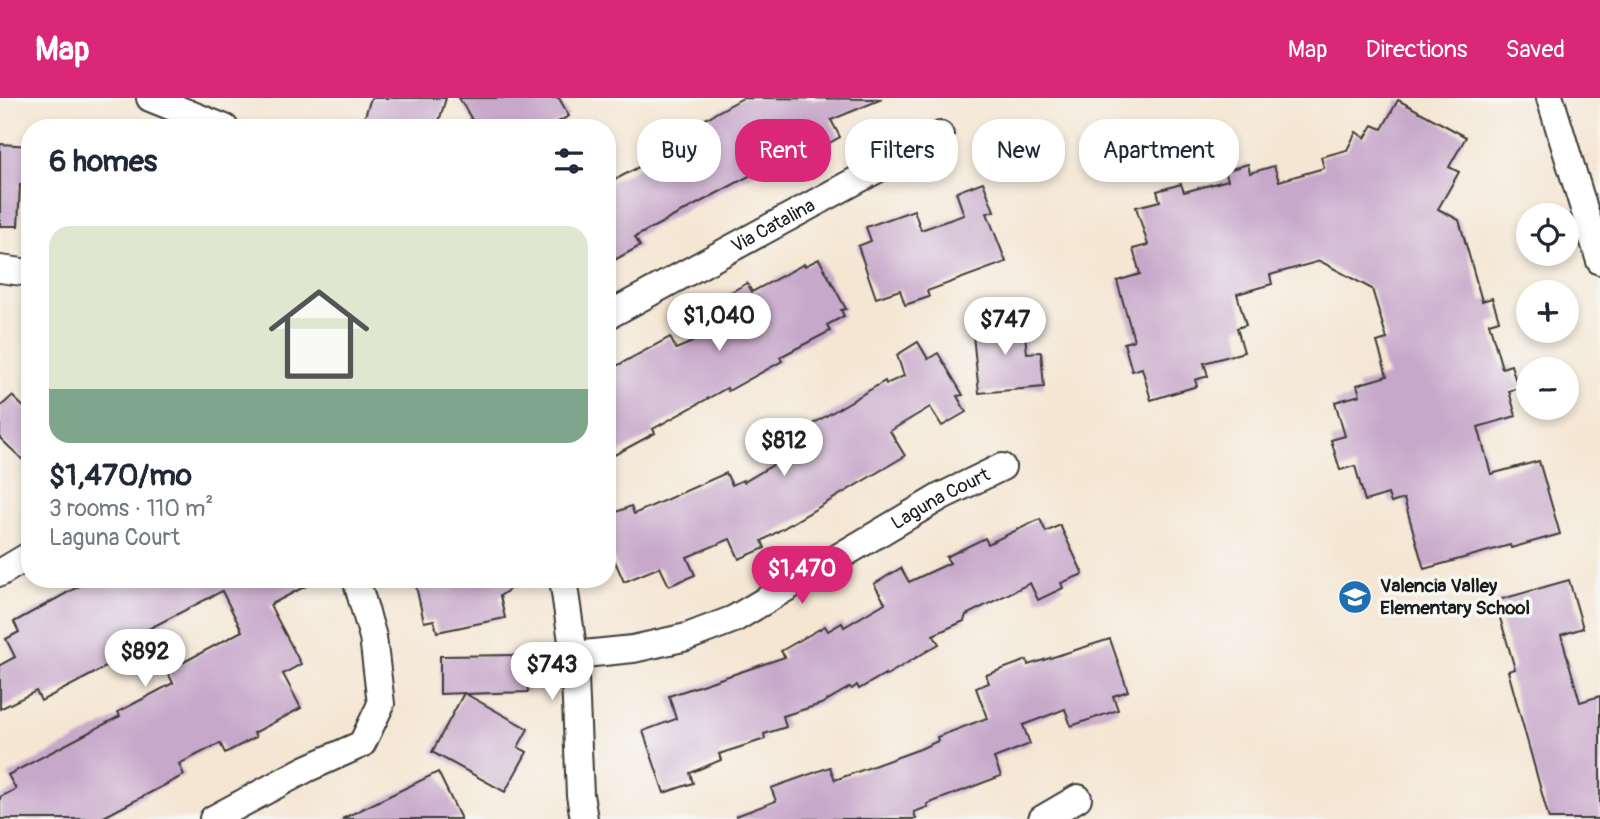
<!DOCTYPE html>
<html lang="en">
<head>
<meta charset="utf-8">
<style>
  body { margin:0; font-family:Pangolin,sans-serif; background:#f2f2f3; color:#1f2937; height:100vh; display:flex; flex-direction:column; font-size:26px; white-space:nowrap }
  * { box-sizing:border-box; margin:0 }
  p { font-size:23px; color:#747a83 }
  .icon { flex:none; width:38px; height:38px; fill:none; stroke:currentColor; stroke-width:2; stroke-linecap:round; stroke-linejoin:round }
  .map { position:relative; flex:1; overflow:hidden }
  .drawer { position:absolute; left:21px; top:21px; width:595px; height:469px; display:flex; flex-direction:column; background:#fff; border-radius:28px; box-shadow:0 4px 10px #0003 }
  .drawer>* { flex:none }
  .top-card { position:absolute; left:637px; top:21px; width:665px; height:63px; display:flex; gap:14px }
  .controls { position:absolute; left:1516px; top:105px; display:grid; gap:14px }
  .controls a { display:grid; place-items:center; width:63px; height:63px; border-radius:50%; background:#fff; box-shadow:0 4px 10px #0003; font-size:35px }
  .price { position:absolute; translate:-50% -60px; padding:0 16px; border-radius:24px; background:#fff; color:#222; font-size:23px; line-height:46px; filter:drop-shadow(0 2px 4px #0008) }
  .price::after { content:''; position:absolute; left:50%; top:42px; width:21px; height:16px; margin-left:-10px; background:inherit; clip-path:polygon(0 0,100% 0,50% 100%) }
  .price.current { background:#db2777; color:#fff }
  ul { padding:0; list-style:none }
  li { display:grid; align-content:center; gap:14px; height:371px; padding:0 28px }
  li span { display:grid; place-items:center; height:217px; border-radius:21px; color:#555 }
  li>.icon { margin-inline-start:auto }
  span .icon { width:126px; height:126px; fill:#fffc; stroke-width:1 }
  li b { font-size:30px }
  h2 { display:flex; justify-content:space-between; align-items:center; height:84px; padding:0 28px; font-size:30px }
  .chip { padding:0 24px; border-radius:28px; background:#fff; box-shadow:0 4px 10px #0003; font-size:24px; line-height:63px }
  .chip.current { background:#db2777; color:#fff }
  header { display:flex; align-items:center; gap:42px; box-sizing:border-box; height:98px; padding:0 35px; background:#db2777; color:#fff }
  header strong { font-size:33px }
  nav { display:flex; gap:38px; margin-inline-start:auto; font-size:24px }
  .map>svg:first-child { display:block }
  .building { fill:#c7a7ca }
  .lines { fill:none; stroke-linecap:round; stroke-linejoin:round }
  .street-casing { stroke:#3d3a37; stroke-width:30 }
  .street { stroke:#fff; stroke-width:26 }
  .labels { text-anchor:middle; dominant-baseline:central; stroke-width:7; stroke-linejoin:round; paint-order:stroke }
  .street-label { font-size:19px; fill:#1c1c1c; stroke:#f6f6f2 }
  .poi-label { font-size:19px; font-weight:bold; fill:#1c1c1c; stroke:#f6f6f2; text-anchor:start }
</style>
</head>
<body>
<header>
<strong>Map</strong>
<nav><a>Map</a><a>Directions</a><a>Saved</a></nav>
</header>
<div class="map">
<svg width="1600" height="721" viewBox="0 0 1600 721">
  <rect width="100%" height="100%" fill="#f6f6f2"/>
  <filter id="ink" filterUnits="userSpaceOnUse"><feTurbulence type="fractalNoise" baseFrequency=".0143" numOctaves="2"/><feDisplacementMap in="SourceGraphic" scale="14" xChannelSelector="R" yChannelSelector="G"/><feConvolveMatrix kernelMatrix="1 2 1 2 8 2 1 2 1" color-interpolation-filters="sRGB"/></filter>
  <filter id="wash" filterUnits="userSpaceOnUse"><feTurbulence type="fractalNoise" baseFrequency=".00686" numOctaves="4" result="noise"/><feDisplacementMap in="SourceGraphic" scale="28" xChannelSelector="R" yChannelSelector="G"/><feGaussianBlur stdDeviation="1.57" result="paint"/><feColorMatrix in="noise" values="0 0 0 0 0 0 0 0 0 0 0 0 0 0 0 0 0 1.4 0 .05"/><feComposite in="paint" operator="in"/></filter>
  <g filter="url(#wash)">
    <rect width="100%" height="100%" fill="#f5e6d3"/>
    <g id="blocks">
      <!-- building -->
      <g class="building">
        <path d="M371,0h75l-9,30h-76z"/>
        <path d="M459,0h100l10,18 -22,12h-70z"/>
        <path d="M743,0l139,1 -51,21 9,17 -27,15 -11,-20 -40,22 6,12 -133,71 5,9 -33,18v-80l76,-41 -3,-5 21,-11 -3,-4z"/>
        <path d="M1398,2l68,37 -17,30 10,5 -21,37 21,11 23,81 10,-3 7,22 -10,3 13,45 9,-3 7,23 -9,3 7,25 -38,11 13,47 48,-13 21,73 -49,14 -1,-3 -86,24 -20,-70 -13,4 -3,-9 -23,7 -10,-35 -15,4 -9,-30 14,-4 -10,-34 25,-7 -3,-10 30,-9 -10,-34 10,-3 -15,-50 -52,-28 -50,14 2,9 -35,10 9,31 -9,3 7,24 -40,11 4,13 -13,4 2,6 -46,14 -9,-32 -10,3 -8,-28 10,-3 -17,-59 23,-7 -7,-25 15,-4 -12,-38 24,-6 -3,-10 24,-7 3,8 44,-12 -3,-9 23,-7 2,9 24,-7 5,15 45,-13 -3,-11 26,-7 9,-18 9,6 8,-13 9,4z"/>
        <path d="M0,46l30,2v39h-10l-2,41h-18z"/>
        <path d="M983,84l11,29 -7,2 19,49 -79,29 2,6 -24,8 -5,-15 -24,8 -18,-52 13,-5 -5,-14 48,-17 7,20 43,-15 -8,-23z"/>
        <path d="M819,161l27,50 -5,1 3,6 -17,9 3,6 -50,26 2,4 -54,30 -1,-3 -74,41 2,4 -48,26v-88l63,-34 6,12 14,-6 41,-23 -12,-21 28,-16 5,9 52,-28 1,2z"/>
        <path d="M1023,219l4,36 14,-1 3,35 -65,6 -7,-68z"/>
        <path d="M918,244l10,17 10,-6 25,42 -6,1 9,16 -24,14 -12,-19 -40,24 15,25 -143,85 3,7 -26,11 -9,-20 -43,18 8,18 -26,11 -9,-19 -36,15 -17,-39v-27l24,-10 3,8 92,-41 6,12 11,-5 1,2 75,-44 -8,-13 74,-44 1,3 18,-8 -7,-21z"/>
        <path d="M12,298l18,17v54l-30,-29v-31z"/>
        <path d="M1040,421l6,13 14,-7 23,49 -22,9 2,5 -25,12 -8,-17 -64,32 -2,6 -31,14 6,9 -54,32v-2l-26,15 -2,-4 -5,4 -2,-2 -29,17 -38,12 3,11 -22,7 1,5 -46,15 2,6 -31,13 3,10 -29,10 -21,-62 33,-12 -7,-23 116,-39 -4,-6 44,-25 3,5 14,-8 2,4 41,-24 -11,-19 27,-16 8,14 41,-19 -4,-6 39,-19 3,6z"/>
        <path d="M92,481h227l-49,26 31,59 -18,10 18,34 -47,25 2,4 -31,16 -5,-10 -41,21 5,11 -84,44h-100v-22l16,-8 -8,-14 112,-59 -2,-4 55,-29 -6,-12 75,-40 -20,-40 -91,47 6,12 -48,26 -48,25 -5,-10 -36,18v-44l15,-8 -9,-18 13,-7 -5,-10z"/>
        <path d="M452,481h72l-24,17 5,22 -68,14 -3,-12 -10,2 -8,-36z"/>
        <path d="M1569,482l14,48 -22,7 19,67 20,-6v123h-51l-41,-148 7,-2 -20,-68z"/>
        <path d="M1110,541l18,52 -15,5 5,14 -47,16 -6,-17 -42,16 7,19 -36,14 7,18 -74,28 1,3 -14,5 2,7h-180v-3l40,-15 -5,-13 59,-21 5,13 85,-31 18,-8 -1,-4 50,-19 -11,-30 13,-5 -3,-8 41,-15 1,5z"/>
        <path d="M527,557l1,37 -62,2 62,35 -10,18 9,5 -22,40 -73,-40 32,-59 -24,1v-38z"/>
        <path d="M438,674l23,47h-119z"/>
      </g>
    </g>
  </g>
  <g filter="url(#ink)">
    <use href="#blocks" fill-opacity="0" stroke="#3d3a37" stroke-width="2"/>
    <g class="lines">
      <!-- street casing -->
      <g class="street-casing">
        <g id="street">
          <path d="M150,0l75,30"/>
          <path d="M1550,0l50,163"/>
          <path d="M0,171l30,4"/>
          <path id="s1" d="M607,218l333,-181"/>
          <path d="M0,475l30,-18"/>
          <path d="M563,481l11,76 6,140 4,24"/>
          <path id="s2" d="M574,557l59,-6 54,-12 47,-18 206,-122 62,-30"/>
          <path d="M213,721l93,-50 56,-25 19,-40 -8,-67 -17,-58"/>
          <path d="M1042,721l36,-21"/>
        </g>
      </g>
      <!-- street -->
      <use href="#street" class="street"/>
    </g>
  </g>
  <!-- icons -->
  <defs>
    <g id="school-disc" transform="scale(1.75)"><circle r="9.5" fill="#1f6fb2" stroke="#f6f6f2"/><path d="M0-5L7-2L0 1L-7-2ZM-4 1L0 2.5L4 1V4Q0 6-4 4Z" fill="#fff"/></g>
  </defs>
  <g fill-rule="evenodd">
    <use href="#school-disc" x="1355" y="499"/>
  </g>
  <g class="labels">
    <!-- street labels -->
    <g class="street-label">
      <text stroke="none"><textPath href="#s1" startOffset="189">Via Catalina</textPath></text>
      <text stroke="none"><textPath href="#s2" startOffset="404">Laguna Court</textPath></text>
    </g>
    <!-- poi labels -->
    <g class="poi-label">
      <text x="1380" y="488">Valencia Valley<tspan x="1380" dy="22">Elementary School</tspan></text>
    </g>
  </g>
</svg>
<div class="controls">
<a><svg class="icon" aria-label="locate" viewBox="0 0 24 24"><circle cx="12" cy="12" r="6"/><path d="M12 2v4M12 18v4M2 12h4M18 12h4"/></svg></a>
<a>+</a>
<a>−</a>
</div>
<b class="price" style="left:719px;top:255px">$1,040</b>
<b class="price" style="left:1005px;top:259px">$747</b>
<b class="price" style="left:784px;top:380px">$812</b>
<b class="price current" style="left:802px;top:508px">$1,470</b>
<b class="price" style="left:145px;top:591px">$892</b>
<b class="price" style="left:552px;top:604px">$743</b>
<div class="top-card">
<a class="chip">Buy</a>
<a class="chip current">Rent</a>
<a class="chip">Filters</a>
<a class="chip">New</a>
<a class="chip">Apartment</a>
</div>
<section class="drawer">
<h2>6 homes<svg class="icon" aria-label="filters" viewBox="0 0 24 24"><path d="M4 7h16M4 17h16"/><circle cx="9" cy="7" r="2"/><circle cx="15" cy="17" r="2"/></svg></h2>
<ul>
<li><span style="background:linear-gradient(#dfe7d0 75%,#7fa58c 0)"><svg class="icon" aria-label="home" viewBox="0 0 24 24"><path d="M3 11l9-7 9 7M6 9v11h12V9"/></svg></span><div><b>$1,470/mo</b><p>3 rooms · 110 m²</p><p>Laguna Court</p></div></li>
</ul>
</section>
</div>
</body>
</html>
